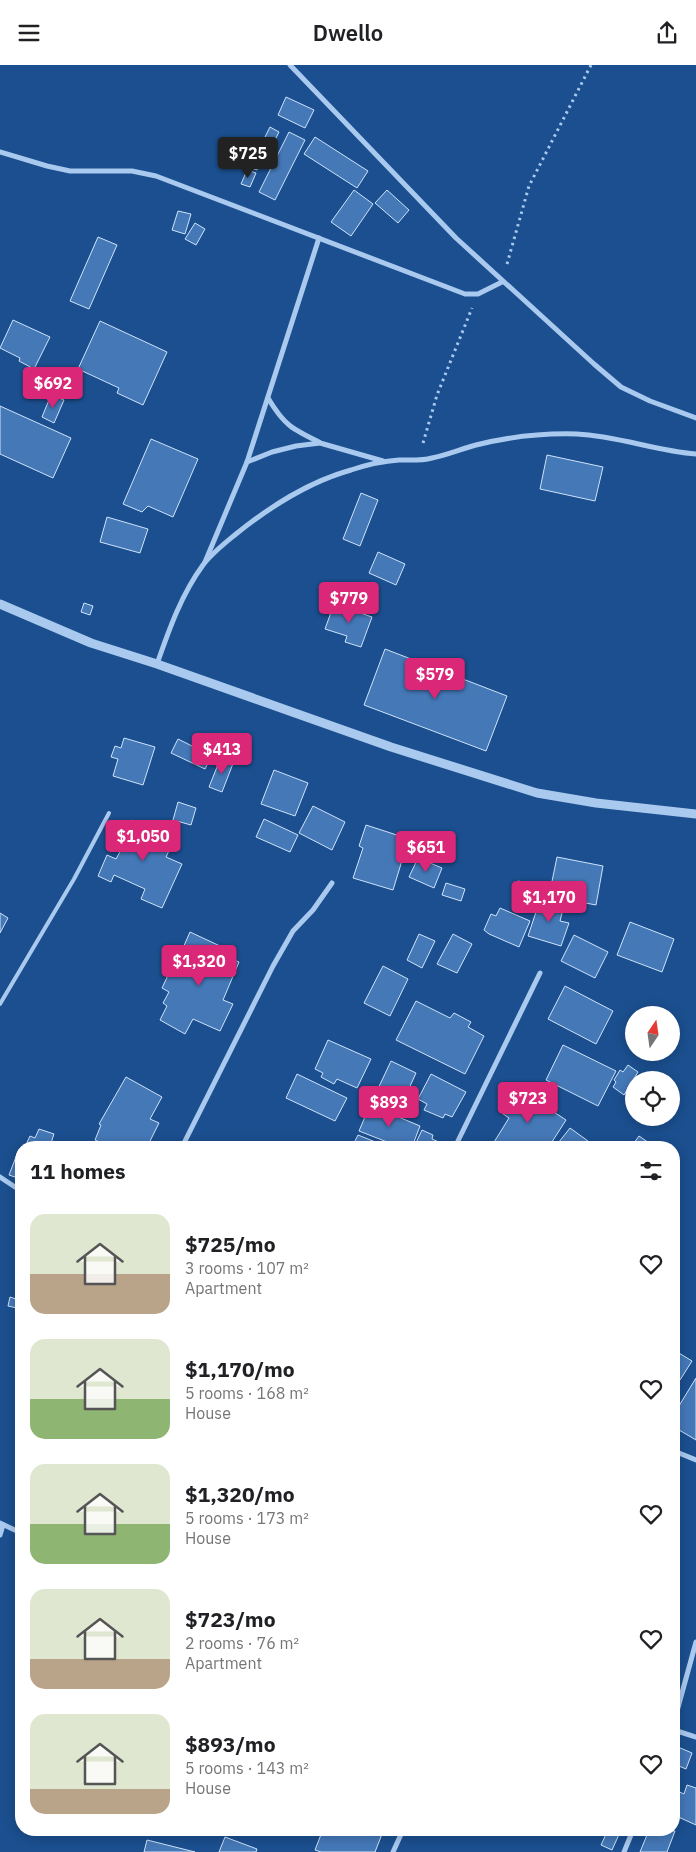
<!DOCTYPE html>
<html lang="en">
<head>
<meta charset="utf-8">
<style>
  body { margin:0; font-family:"IBM Plex Sans",sans-serif; background:#f6f6f6; color:#202124; height:100vh; display:flex; flex-direction:column; font-size:19px; white-space:nowrap }
  * { box-sizing:border-box; margin:0 }
  p { font-size:16px; color:#757577 }
  .icon { flex:none; width:28px; height:28px; fill:none; stroke:currentColor; stroke-width:2; stroke-linecap:round; stroke-linejoin:round }
  .map { position:relative; flex:1; overflow:hidden }
  .panel { position:absolute; left:15px; top:1076px; width:665px; height:695px; display:flex; flex-direction:column; background:#fff; border-radius:20px; box-shadow:0 2px 12px #0003 }
  .panel>* { flex:none }
  .needle { width:32px; rotate:13deg }
  .controls { position:absolute; left:625px; top:941px; display:grid; gap:10px }
  .controls a { display:grid; place-items:center; width:55px; height:55px; border-radius:50%; background:#fff; box-shadow:0 2px 12px #0003; font-size:25px }
  .price { position:absolute; translate:-50% -42px; padding:0 11px; border-radius:5px; background:#db2777; color:#fff; font-size:16px; line-height:32px; filter:drop-shadow(0 1px 2px #0008) }
  .price::after { content:''; position:absolute; left:50%; top:30px; width:15px; height:11px; margin-left:-8px; background:inherit; clip-path:polygon(0 0,100% 0,50% 100%) }
  .price.on { background:#222; color:#fff }
  ul { padding:0; list-style:none }
  li { display:flex; align-items:center; gap:15px; height:125px; padding:0 15px }
  li span { display:grid; place-items:center; flex:none; width:140px; height:100px; border-radius:15px; color:#555 }
  li>.icon { margin-inline-start:auto }
  span .icon { width:60px; height:60px; fill:#fffc; stroke-width:1 }
  li b { font-size:21px }
  h2 { display:flex; justify-content:space-between; align-items:center; height:60px; padding:0 15px; font-size:21px }
  header { display:flex; justify-content:space-between; align-items:center; height:65px; padding:0 15px; background:#fff; font-size:22px; font-weight:600 }
  .map>svg:first-child { display:block }
  .building { fill:#4478b7; stroke:#cfe3fa }
  .lines { fill:none; stroke-linecap:round; stroke-linejoin:round }
  .path { stroke:#a9c9ee; stroke-width:3; stroke-dasharray:2.5 4; stroke-linecap:butt }
  .service { stroke:#a9c9ee; stroke-width:4 }
  .minor { stroke:#a9c9ee; stroke-width:5 }
  .tertiary { stroke:#a9c9ee; stroke-width:9 }
</style>
</head>
<body>
<header><svg class="icon" aria-label="menu" viewBox="0 0 24 24"><path d="M4 6h16M4 12h16M4 18h16"/></svg>Dwello<svg class="icon" aria-label="share" viewBox="0 0 24 24"><path d="M12 15V3M7 8l5-5 5 5M5 13v7h14v-7"/></svg></header>
<div class="map">
<svg width="696" height="1787" viewBox="0 0 696 1787">
  <rect width="100%" height="100%" fill="#1b4f8f"/>
  <!-- building -->
  <g class="building">
    <path d="M286,32l28,13 -9,18 -27,-13z"/>
    <path d="M270,62l9,5 -6,12 -9,-5z"/>
    <path d="M289,67l16,8 -30,60 -16,-8z"/>
    <path d="M315,72l53,34 -11,17 -53,-34z"/>
    <path d="M254,90l8,3 -5,12 -9,-3z"/>
    <path d="M247,105l9,3 -6,14 -9,-3z"/>
    <path d="M354,125l19,14 -22,32 -20,-14z"/>
    <path d="M387,125l22,20 -11,13 -23,-20z"/>
    <path d="M178,146l13,3 -6,20 -13,-4z"/>
    <path d="M195,158l10,6 -9,16 -11,-6z"/>
    <path d="M98,172l19,8 -28,64 -19,-8z"/>
    <path d="M13,255l37,17 -16,32 -15,-8 1,-3 -20,-10z"/>
    <path d="M100,256l67,31 -24,53 -26,-12 2,-5 -41,-19z"/>
    <path d="M51,330l13,5 -10,23 -12,-6z"/>
    <path d="M0,341l71,32 -18,40 -53,-24z"/>
    <path d="M151,374l47,20 -25,58 -25,-11 -6,6 -19,-8z"/>
    <path d="M547,390l56,12 -8,34 -55,-12z"/>
    <path d="M361,428l17,7 -18,46 -17,-7z"/>
    <path d="M107,452l41,12 -8,24 -40,-11z"/>
    <path d="M378,487l27,12 -9,21 -27,-12z"/>
    <path d="M84,538l9,3 -3,9 -9,-3z"/>
    <path d="M334,539l38,13 -11,30 -16,-5 2,-6 -22,-7z"/>
    <path d="M385,584l122,47 -21,55 -122,-46z"/>
    <path d="M124,673l31,9 -12,38 -30,-9 5,-17 -7,-2 4,-11 6,2z"/>
    <path d="M178,674l34,17 -7,13 -34,-16z"/>
    <path d="M225,692l9,4 -12,31 -13,-5 10,-25 4,2z"/>
    <path d="M274,705l34,13 -13,33 -34,-12z"/>
    <path d="M178,737l18,6 -5,17 -18,-5z"/>
    <path d="M313,741l32,16 -13,28 -33,-17z"/>
    <path d="M264,754l34,16 -8,17 -34,-15z"/>
    <path d="M131,755l43,20 -8,17 16,7 -20,44 -21,-9 4,-10 -31,-14 -3,7 -13,-6 9,-21 9,4 5,-9 -11,-4 10,-22 7,4z"/>
    <path d="M366,760l40,13 -5,14 3,2 -11,36 -40,-12 10,-30 -4,-2z"/>
    <path d="M557,792l46,9 -7,39 -47,-9z"/>
    <path d="M418,793l24,10 -8,20 -25,-11z"/>
    <path d="M518,816l14,3 -3,17 -14,-2z"/>
    <path d="M446,818l19,6 -4,12 -19,-6z"/>
    <path d="M540,835l24,5 -4,16 9,2 -8,23 -33,-10z"/>
    <path d="M500,843l30,13 -11,26 -30,-13 -5,-4 7,-16 5,2z"/>
    <path d="M0,848l8,5 -8,15z"/>
    <path d="M630,857l44,17 -12,33 -45,-17z"/>
    <path d="M190,867l30,14 -3,7 22,9 -16,38 10,4 -13,27 -27,-12 -8,15 -25,-14 7,-14 -4,-3 6,-11 -7,-4 9,-19 8,4 4,-7 3,-6 -7,-3z"/>
    <path d="M419,869l16,7 -13,27 -15,-8z"/>
    <path d="M453,869l19,10 -15,29 -20,-9z"/>
    <path d="M574,870l34,17 -13,26 -34,-17z"/>
    <path d="M383,901l25,13 -18,37 -26,-13z"/>
    <path d="M565,921l48,25 -17,33 -48,-25z"/>
    <path d="M416,936l34,17 4,-5 17,9 -3,5 16,9 -19,38 -69,-34z"/>
    <path d="M328,975l43,19 -14,29 -20,-9 -3,5 -13,-7 2,-4 -8,-4z"/>
    <path d="M563,980l53,26 -18,35 -52,-26z"/>
    <path d="M391,996l25,12 -15,33 -25,-13z"/>
    <path d="M628,1000l10,7 -14,23 -11,-8 3,-5 -2,-2 6,-10 3,2z"/>
    <path d="M297,1009l50,24 -12,23 -49,-23z"/>
    <path d="M431,1009l35,18 -14,25 -7,-3 -2,4 -19,-8 3,-6 -9,-5z"/>
    <path d="M126,1012l36,20 -12,22 9,4 -12,24h-37l-15,-7 6,-15 -2,-1z"/>
    <path d="M519,1024l47,31 -16,25 -4,-3 -4,5h-51l18,-29 -6,-4z"/>
    <path d="M370,1040l50,21 -8,21h-12l-41,-16z"/>
    <path d="M570,1063l18,13 -5,6h-28z"/>
    <path d="M39,1064l15,5 -3,9 5,2 -1,2h-30l5,-11 5,2z"/>
    <path d="M422,1065l11,5 -1,4 9,4 -2,4h-25z"/>
    <path d="M358,1070l25,10 -1,2h-30z"/>
    <path d="M639,1071l16,11h-24z"/>
    <path d="M19,1084l2,1v29l-12,-4z"/>
    <path d="M10,1232l9,3 -2,8 -9,-2z"/>
    <path d="M674,1285l18,11 -12,19 -6,-4z"/>
    <path d="M696,1313v62l-22,-13v-13z"/>
    <path d="M678,1682l14,6 -6,16 -12,-5v-5z"/>
    <path d="M687,1720l9,3v37l-22,-10 1,-25 9,4z"/>
    <path d="M317,1765h54l11,4 -7,18h-54l-6,-2 7,-18z"/>
    <path d="M608,1765h13l-9,20 -11,-5z"/>
    <path d="M649,1765l26,1 -8,21h-27z"/>
    <path d="M225,1772l32,12 -1,3h-37z"/>
    <path d="M147,1775l48,12h-51z"/>
  </g>
  <g class="lines">
    <!-- path -->
    <g class="path">
      <path d="M507,199l22,-78 62,-121"/>
      <path d="M423,378l14,-48 35,-87"/>
    </g>
    <!-- service -->
    <path class="service" d="M0,939l74,-125 35,-66"/>
    <!-- minor -->
    <g class="minor">
      <path d="M290,0l166,173 138,126 27,23 29,14 46,17"/>
      <path d="M0,87l47,14 23,5h62l24,5 309,118h13l24,-12"/>
      <path d="M268,333c16,27 24,31 51,44"/>
      <path d="M247,397l25,-10 24,-6 24,-3 63,18"/>
      <path d="M205,497l42,-100 72,-224"/>
      <path d="M157,599c12,-34 24,-69 46,-99 9,-12 22,-22 33,-31 35,-28 72,-52 115,-64 15,-5 32,-9 48,-10 11,0 22,1 33,-2 15,-3 29,-9 44,-13 32,-8 68,-12 101,-11 41,2 79,17 119,20"/>
      <path d="M182,1082l91,-181 20,-35 20,-21 19,-27"/>
      <path d="M455,1082l85,-174"/>
      <path d="M0,1112l21,14"/>
      <path d="M674,1386l22,9"/>
      <path d="M0,1458l21,10"/>
      <path d="M0,1470l3,-10"/>
      <path d="M674,1657l22,-80"/>
      <path d="M674,1665l22,7"/>
      <path d="M393,1787l10,-22"/>
      <path d="M624,1787l9,-22"/>
    </g>
    <!-- tertiary -->
    <path class="tertiary" d="M0,539l91,39 66,21 234,83 146,46 59,10 100,11"/>
  </g>
</svg>
<div class="controls">
<a><svg class="needle" viewBox="-14 -14 28 28"><path d="M0-13l5 13h-10z" fill="#e53935"/><path d="M0 13l5-13h-10z" fill="#757577"/></svg></a>
<a><svg class="icon" aria-label="locate" viewBox="0 0 24 24"><circle cx="12" cy="12" r="6"/><path d="M12 2v4M12 18v4M2 12h4M18 12h4"/></svg></a>
</div>
<b class="price on" style="left:248px;top:114px">$725</b>
<b class="price" style="left:53px;top:344px">$692</b>
<b class="price" style="left:349px;top:559px">$779</b>
<b class="price" style="left:435px;top:635px">$579</b>
<b class="price" style="left:222px;top:710px">$413</b>
<b class="price" style="left:143px;top:797px">$1,050</b>
<b class="price" style="left:426px;top:808px">$651</b>
<b class="price" style="left:549px;top:858px">$1,170</b>
<b class="price" style="left:199px;top:922px">$1,320</b>
<b class="price" style="left:528px;top:1059px">$723</b>
<b class="price" style="left:389px;top:1063px">$893</b>
<section class="panel">
<h2>11 homes<svg class="icon" aria-label="filters" viewBox="0 0 24 24"><path d="M4 7h16M4 17h16"/><circle cx="9" cy="7" r="2"/><circle cx="15" cy="17" r="2"/></svg></h2>
<ul>
<li><span style="background:linear-gradient(#dfe7d0 60%,#b9a48a 0)"><svg class="icon" aria-label="home" viewBox="0 0 24 24"><path d="M3 11l9-7 9 7M6 9v11h12V9"/></svg></span><div><b>$725/mo</b><p>3 rooms · 107 m²</p><p>Apartment</p></div><svg class="icon" aria-label="heart" viewBox="0 0 24 24"><path d="M12 20l-8-8c-3-5 5-10 8-4 3-6 11-1 8 4z"/></svg></li>
<li><span style="background:linear-gradient(#dfe7d0 60%,#8fb573 0)"><svg class="icon" aria-label="home" viewBox="0 0 24 24"><path d="M3 11l9-7 9 7M6 9v11h12V9"/></svg></span><div><b>$1,170/mo</b><p>5 rooms · 168 m²</p><p>House</p></div><svg class="icon" aria-label="heart" viewBox="0 0 24 24"><path d="M12 20l-8-8c-3-5 5-10 8-4 3-6 11-1 8 4z"/></svg></li>
<li><span style="background:linear-gradient(#dfe7d0 60%,#8fb573 0)"><svg class="icon" aria-label="home" viewBox="0 0 24 24"><path d="M3 11l9-7 9 7M6 9v11h12V9"/></svg></span><div><b>$1,320/mo</b><p>5 rooms · 173 m²</p><p>House</p></div><svg class="icon" aria-label="heart" viewBox="0 0 24 24"><path d="M12 20l-8-8c-3-5 5-10 8-4 3-6 11-1 8 4z"/></svg></li>
<li><span style="background:linear-gradient(#dfe7d0 70%,#b9a48a 0)"><svg class="icon" aria-label="home" viewBox="0 0 24 24"><path d="M3 11l9-7 9 7M6 9v11h12V9"/></svg></span><div><b>$723/mo</b><p>2 rooms · 76 m²</p><p>Apartment</p></div><svg class="icon" aria-label="heart" viewBox="0 0 24 24"><path d="M12 20l-8-8c-3-5 5-10 8-4 3-6 11-1 8 4z"/></svg></li>
<li><span style="background:linear-gradient(#dfe7d0 75%,#b9a48a 0)"><svg class="icon" aria-label="home" viewBox="0 0 24 24"><path d="M3 11l9-7 9 7M6 9v11h12V9"/></svg></span><div><b>$893/mo</b><p>5 rooms · 143 m²</p><p>House</p></div><svg class="icon" aria-label="heart" viewBox="0 0 24 24"><path d="M12 20l-8-8c-3-5 5-10 8-4 3-6 11-1 8 4z"/></svg></li>
</ul>
</section>
</div>
</body>
</html>
